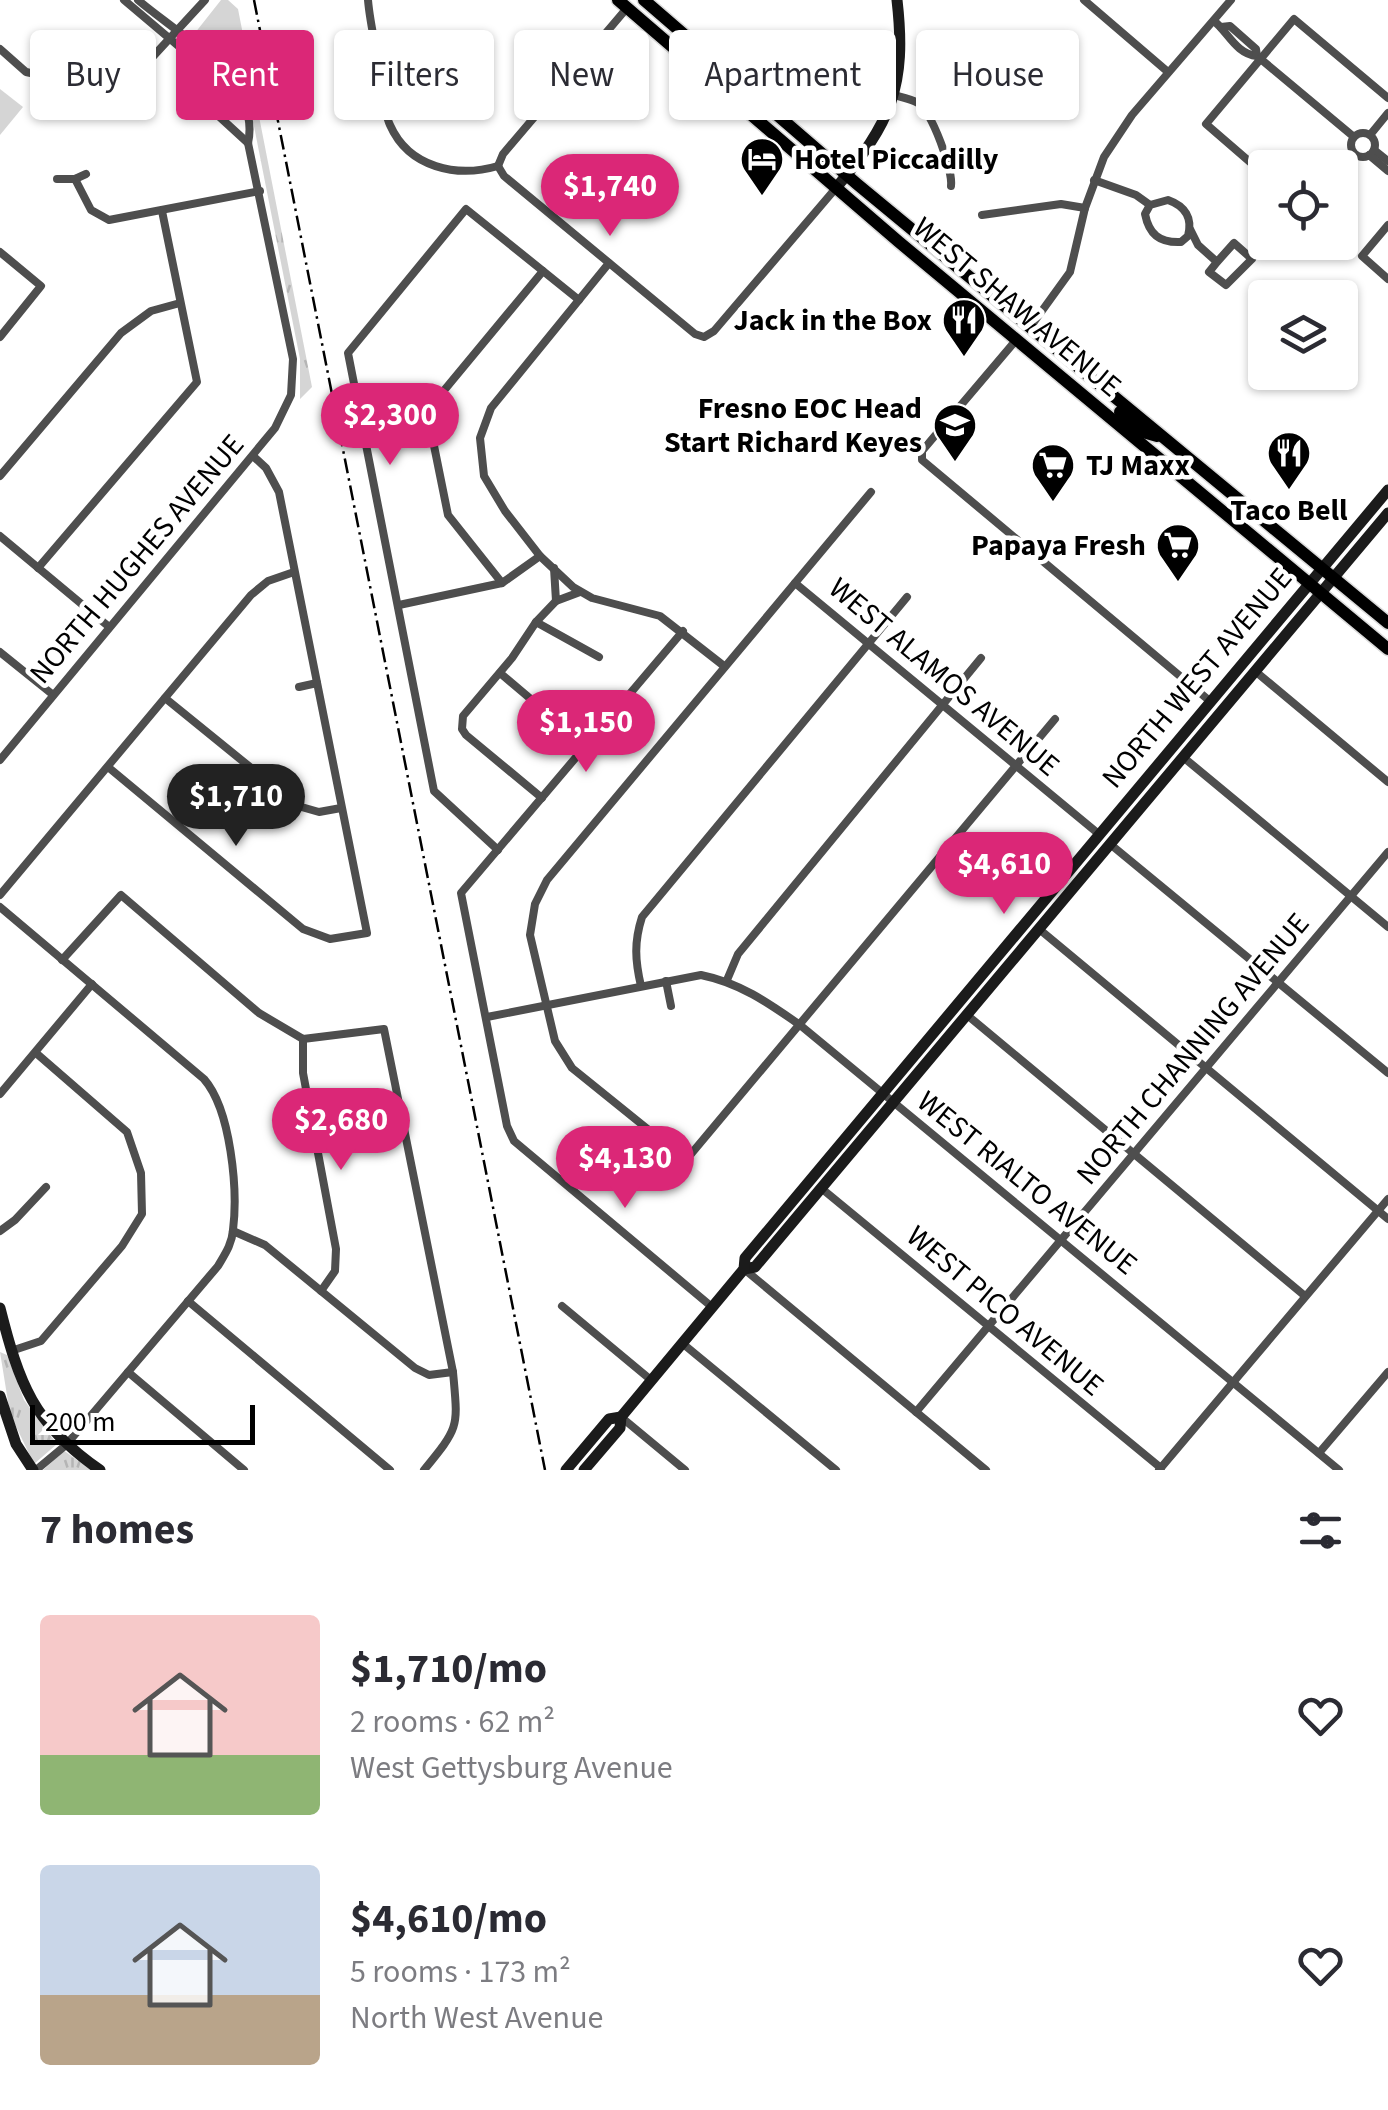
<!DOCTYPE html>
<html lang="en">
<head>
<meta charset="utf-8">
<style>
  body { margin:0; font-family:"Source Sans 3",sans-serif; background:#f2f2f3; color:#2b2b33; height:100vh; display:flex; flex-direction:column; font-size:38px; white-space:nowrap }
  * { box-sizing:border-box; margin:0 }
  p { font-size:32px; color:#7c7c81 }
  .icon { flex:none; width:55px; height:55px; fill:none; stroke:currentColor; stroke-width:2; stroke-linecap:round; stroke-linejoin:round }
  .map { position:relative; height:1470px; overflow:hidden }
  .sheet { display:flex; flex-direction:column; background:#fff; flex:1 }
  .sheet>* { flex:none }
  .hud { position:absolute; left:30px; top:30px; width:1330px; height:90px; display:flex; gap:20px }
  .tools { position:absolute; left:1248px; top:150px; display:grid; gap:20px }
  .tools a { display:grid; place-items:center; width:110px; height:110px; border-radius:10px; background:#fff; box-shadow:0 2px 8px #0004; font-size:50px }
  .scale { position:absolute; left:30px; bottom:25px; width:225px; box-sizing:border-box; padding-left:10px; border:5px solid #000; border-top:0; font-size:28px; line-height:35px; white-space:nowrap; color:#000; -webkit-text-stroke:8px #fff; paint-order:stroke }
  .price { position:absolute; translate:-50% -85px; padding:0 22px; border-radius:35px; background:#db2777; color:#fff; font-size:32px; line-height:65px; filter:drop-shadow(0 2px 5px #0008) }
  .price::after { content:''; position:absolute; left:50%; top:60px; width:30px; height:22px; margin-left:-15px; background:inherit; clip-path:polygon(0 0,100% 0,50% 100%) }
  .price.active { background:#222; color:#fff }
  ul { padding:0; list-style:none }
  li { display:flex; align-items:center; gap:30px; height:250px; padding:0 40px }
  li span { display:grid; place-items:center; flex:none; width:280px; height:200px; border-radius:10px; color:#555 }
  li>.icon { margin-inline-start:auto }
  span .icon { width:120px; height:120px; fill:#fffc; stroke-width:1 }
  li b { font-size:42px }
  h2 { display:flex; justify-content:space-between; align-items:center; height:120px; padding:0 40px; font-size:42px }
  .pill { padding:0 35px; border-radius:10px; background:#fff; box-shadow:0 2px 8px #0004; font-size:35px; line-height:90px }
  .pill.active { background:#db2777; color:#fff }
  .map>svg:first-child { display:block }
  .grass { fill:url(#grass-tufts) }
  .pitch { fill:#d5d5d5 }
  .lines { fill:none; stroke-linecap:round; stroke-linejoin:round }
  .primary-casing { stroke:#dbdbdb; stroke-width:15 }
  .street { stroke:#4e4e4e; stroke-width:8 }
  .secondary { stroke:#1b1b1b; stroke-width:11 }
  .primary { stroke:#000; stroke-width:12 }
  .rail { stroke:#000; stroke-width:2.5; stroke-dasharray:15 5 2.5 5; stroke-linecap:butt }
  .labels { text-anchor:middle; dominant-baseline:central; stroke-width:9; stroke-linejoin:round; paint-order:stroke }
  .poi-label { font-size:30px; font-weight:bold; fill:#000; stroke:#fff; text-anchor:end }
  .street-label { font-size:30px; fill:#000; stroke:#fff }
</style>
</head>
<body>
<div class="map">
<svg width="1388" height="1470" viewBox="0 0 1388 1470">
  <defs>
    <pattern id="grass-tufts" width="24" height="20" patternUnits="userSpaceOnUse" patternTransform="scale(2.5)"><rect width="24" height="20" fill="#d5d5d5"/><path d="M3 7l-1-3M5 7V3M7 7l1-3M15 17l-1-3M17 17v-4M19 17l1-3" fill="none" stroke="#b5b5b5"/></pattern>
  </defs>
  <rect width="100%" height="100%" fill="#fff"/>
  <!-- grass -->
  <g class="grass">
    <path d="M221,0h7l10,9 74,378 -12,12v-40l-52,-263 -14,-23 -43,-35z"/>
    <path d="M0,1352l7,3 17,45 33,44 -23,20 -24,-50z"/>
    <path d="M64,1451l2,1 25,18h-48z"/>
  </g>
  <!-- pitch -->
  <path class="pitch" d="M0,89l23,18 -23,28z"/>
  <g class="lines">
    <!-- primary casing -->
    <g class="primary-casing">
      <g id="primary">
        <path d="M618,0l281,242 489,407"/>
        <path d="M644,0l213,184 531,439"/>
        <path d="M1120,412l23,20 14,4"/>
      </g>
    </g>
    <!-- street -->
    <g class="street">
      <path d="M124,0l71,60 17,50 36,33"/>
      <path d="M368,0c2,24 8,47 12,71 3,17 3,39 10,54 19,43 67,53 108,41"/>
      <path d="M1084,0l84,72"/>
      <path d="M1214,21c14,11 22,33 43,35l97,81"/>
      <path d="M1221,27l9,-1 26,23 1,7"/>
      <path d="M0,49l26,23 14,3 107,-12 58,-63"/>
      <path d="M894,95c7,2 17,4 24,8 14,9 35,67 33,83"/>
      <circle cx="1363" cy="145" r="12"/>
      <path d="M1370,135l18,-22"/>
      <path d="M1374,150l14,11"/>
      <path d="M1369,155l19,16"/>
      <path d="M498,166l6,10 191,158 9,3 10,-6 122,-143"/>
      <path d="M498,166l5,-12 124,-146"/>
      <path d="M1340,171l14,-17"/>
      <path d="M1265,175l-59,-51 88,-105 94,79"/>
      <path d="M57,179h18l11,-5"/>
      <path d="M75,179l16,31 18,10 151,-29"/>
      <path d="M1094,180l42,15 14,10"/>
      <path d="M1168,200c17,6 25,18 20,36l-7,6c-22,1 -32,-8 -36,-28l5,-9z"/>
      <path d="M982,215l79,-11 24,4"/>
      <path d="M1388,225l-26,31 26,23"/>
      <path d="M1190,229l8,16 19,17 17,-19 18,16 -26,26 -17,-13 8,-10"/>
      <path d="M0,252l41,34 -41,51"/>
      <path d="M609,263l-118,145 -11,30 4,38 21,35 35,45 33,31 19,11 68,18 64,50"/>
      <path d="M1031,326l39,-54 15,-64 19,-51 28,-42 99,-115"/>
      <path d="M1017,339l-95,112v9l289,242"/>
      <path d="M0,476l121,-143 30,-22 29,-8"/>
      <path d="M871,492l-324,388 -12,24 -5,31 25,106 17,27 114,92 369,-441"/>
      <path d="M0,536l108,90"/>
      <path d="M38,568l159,-186 -35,-171"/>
      <path d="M554,568l2,33 24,-9"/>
      <path d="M502,583l-54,-68 -21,-104 116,-140"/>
      <path d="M795,583l305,252"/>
      <path d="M399,605l103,-22 38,-27"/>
      <path d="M536,622l20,-21"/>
      <path d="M683,631l-222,262 46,233 7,15 198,166"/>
      <path d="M0,652l52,42"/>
      <path d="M1255,671l133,111"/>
      <path d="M500,673l52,44"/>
      <path d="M299,687l18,-4"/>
      <path d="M165,698l133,108 21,6 22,-4"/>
      <path d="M1183,757l205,170"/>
      <path d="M0,760l275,-332 16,-33 2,-36 -45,-216c14,-62 -69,-108 -110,-143"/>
      <path d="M108,767l195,162 27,10 37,-6 -88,-441 -13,-24 -13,-12"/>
      <path d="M542,798l-76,-63 -4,-6 1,-13 49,-58 24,-36 63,35"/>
      <path d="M1110,844l278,229"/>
      <path d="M498,850l-64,-59 -86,-438 118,-144 113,91"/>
      <path d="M0,895l251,-300 17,-14 26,-9"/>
      <path d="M0,907l204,172c27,31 34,111 29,151 -1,14 -8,24 -15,36l-152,179 -30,25"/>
      <path d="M1039,929l349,290"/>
      <path d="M62,960l59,-65 138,118 44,26 81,-10 69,343c5,56 7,54 -29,98"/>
      <path d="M727,980l11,-26 243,-296"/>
      <path d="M666,981l5,25"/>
      <path d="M641,986c-6,-26 -7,-44 1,-69l265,-320"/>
      <path d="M967,1015l338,281"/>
      <path d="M487,1017l214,-42c39,8 66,27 99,50l539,445"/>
      <path d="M303,1039v34l33,176 -1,22 -14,20"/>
      <path d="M0,1094l92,-110"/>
      <path d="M821,1188l340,280"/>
      <path d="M0,1231l15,-11 31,-33"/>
      <path d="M233,1231l32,14 150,123 14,7 24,-3"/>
      <path d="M744,1269l242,201"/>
      <path d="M188,1301l202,169"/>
      <path d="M562,1306l89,74"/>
      <path d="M682,1343l154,127"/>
      <path d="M11,1351l30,-10 81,-95 20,-32 -1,-41 -14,-41 -91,-79"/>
      <path d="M128,1372l116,98"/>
      <path d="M916,1412l472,-560"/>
      <path d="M621,1417l64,53"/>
      <path d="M1319,1453l69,-81"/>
      <path d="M1159,1470l229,-271"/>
    </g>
    <!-- secondary -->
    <g class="secondary">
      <path d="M836,188c55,-66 71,-101 61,-188"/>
      <path d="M744,1269l11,-2 633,-754"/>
      <path d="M0,1308c19,75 33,116 100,162"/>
      <path d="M0,1396l16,48 17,26"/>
      <path d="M566,1470l43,-51 12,-2"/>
      <path d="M584,1470l36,-42 1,-11 123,-148 1,-11 643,-768"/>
    </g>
    <!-- primary -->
    <use href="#primary" class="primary"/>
    <!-- rail -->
    <path class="rail" d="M254,0l291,1470"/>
  </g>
  <!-- icons -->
  <defs>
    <g id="hotel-pin" transform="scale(2.25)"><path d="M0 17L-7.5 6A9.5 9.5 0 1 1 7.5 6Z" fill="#000" stroke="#fff"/><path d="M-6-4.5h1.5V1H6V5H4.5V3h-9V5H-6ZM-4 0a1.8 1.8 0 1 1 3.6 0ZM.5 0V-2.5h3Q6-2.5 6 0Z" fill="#fff"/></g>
    <g id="restaurant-pin" transform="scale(2.25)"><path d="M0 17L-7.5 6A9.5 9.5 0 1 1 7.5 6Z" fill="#000" stroke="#fff"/><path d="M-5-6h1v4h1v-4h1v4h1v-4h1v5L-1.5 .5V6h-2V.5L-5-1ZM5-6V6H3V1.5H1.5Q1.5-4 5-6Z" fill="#fff"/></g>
    <g id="school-pin" transform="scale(2.25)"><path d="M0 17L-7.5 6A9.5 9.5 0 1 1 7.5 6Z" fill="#000" stroke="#fff"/><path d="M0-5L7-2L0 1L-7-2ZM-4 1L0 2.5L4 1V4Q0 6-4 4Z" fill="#fff"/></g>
    <g id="supermarket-pin" transform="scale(2.25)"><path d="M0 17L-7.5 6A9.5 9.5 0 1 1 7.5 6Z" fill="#000" stroke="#fff"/><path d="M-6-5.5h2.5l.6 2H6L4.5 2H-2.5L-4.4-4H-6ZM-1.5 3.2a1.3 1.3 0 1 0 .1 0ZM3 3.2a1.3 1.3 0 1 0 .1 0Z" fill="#fff"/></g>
  </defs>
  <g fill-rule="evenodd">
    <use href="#hotel-pin" x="762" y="159"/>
    <use href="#restaurant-pin" x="964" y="320"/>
    <use href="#school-pin" x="955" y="425"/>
    <use href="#restaurant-pin" x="1289" y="453"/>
    <use href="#supermarket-pin" x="1053" y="465"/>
    <use href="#supermarket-pin" x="1178" y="545"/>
  </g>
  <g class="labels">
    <!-- poi labels -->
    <g class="poi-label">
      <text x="794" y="159" text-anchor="start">Hotel Piccadilly</text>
      <text x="932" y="320">Jack in the Box</text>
      <text x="922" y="408">Fresno EOC Head<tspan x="922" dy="34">Start Richard Keyes</tspan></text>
      <text x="1086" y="465" text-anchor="start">TJ Maxx</text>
      <text x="1289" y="510" text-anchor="middle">Taco Bell</text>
      <text x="1146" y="545">Papaya Fresh</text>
    </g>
    <!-- street labels -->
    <g class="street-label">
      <text transform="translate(1017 307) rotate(40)">WEST SHAW AVENUE</text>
      <text transform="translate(137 559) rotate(-50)">NORTH HUGHES AVENUE</text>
      <text transform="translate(944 677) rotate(40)">WEST ALAMOS AVENUE</text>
      <text transform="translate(1197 678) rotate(-50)">NORTH WEST AVENUE</text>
      <text transform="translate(1193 1049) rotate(-50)">NORTH CHANNING AVENUE</text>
      <text transform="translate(1027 1183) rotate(39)">WEST RIALTO AVENUE</text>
      <text transform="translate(1005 1311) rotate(40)">WEST PICO AVENUE</text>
    </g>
  </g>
</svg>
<div class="tools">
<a><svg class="icon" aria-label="locate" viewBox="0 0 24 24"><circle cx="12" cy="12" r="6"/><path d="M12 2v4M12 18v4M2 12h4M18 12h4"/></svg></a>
<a><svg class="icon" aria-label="layers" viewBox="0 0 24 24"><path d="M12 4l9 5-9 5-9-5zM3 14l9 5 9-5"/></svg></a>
</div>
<div class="scale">200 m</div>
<b class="price" style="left:610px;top:239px">$1,740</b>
<b class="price" style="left:390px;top:468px">$2,300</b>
<b class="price" style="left:586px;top:775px">$1,150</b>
<b class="price active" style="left:236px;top:849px">$1,710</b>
<b class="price" style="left:1004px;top:917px">$4,610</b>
<b class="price" style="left:341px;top:1173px">$2,680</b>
<b class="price" style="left:625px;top:1211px">$4,130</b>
<div class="hud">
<a class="pill">Buy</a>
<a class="pill active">Rent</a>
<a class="pill">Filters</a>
<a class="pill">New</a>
<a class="pill">Apartment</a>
<a class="pill">House</a>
</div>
</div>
<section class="sheet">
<h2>7 homes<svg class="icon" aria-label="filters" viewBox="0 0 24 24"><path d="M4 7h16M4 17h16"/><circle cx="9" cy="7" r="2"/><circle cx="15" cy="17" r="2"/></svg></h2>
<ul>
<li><span style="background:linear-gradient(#f6c9c9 70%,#8fb573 0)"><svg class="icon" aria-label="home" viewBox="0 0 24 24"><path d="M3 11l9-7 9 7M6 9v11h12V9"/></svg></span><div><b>$1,710/mo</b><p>2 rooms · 62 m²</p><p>West Gettysburg Avenue</p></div><svg class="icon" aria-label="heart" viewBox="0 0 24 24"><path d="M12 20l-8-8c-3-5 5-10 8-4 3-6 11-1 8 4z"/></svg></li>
<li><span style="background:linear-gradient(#c9d6e8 65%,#b9a48a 0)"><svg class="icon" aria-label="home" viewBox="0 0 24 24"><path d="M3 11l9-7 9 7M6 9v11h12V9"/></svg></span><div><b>$4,610/mo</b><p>5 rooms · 173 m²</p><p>North West Avenue</p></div><svg class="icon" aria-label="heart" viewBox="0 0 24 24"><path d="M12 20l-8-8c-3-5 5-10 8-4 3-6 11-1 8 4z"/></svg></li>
</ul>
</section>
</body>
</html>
